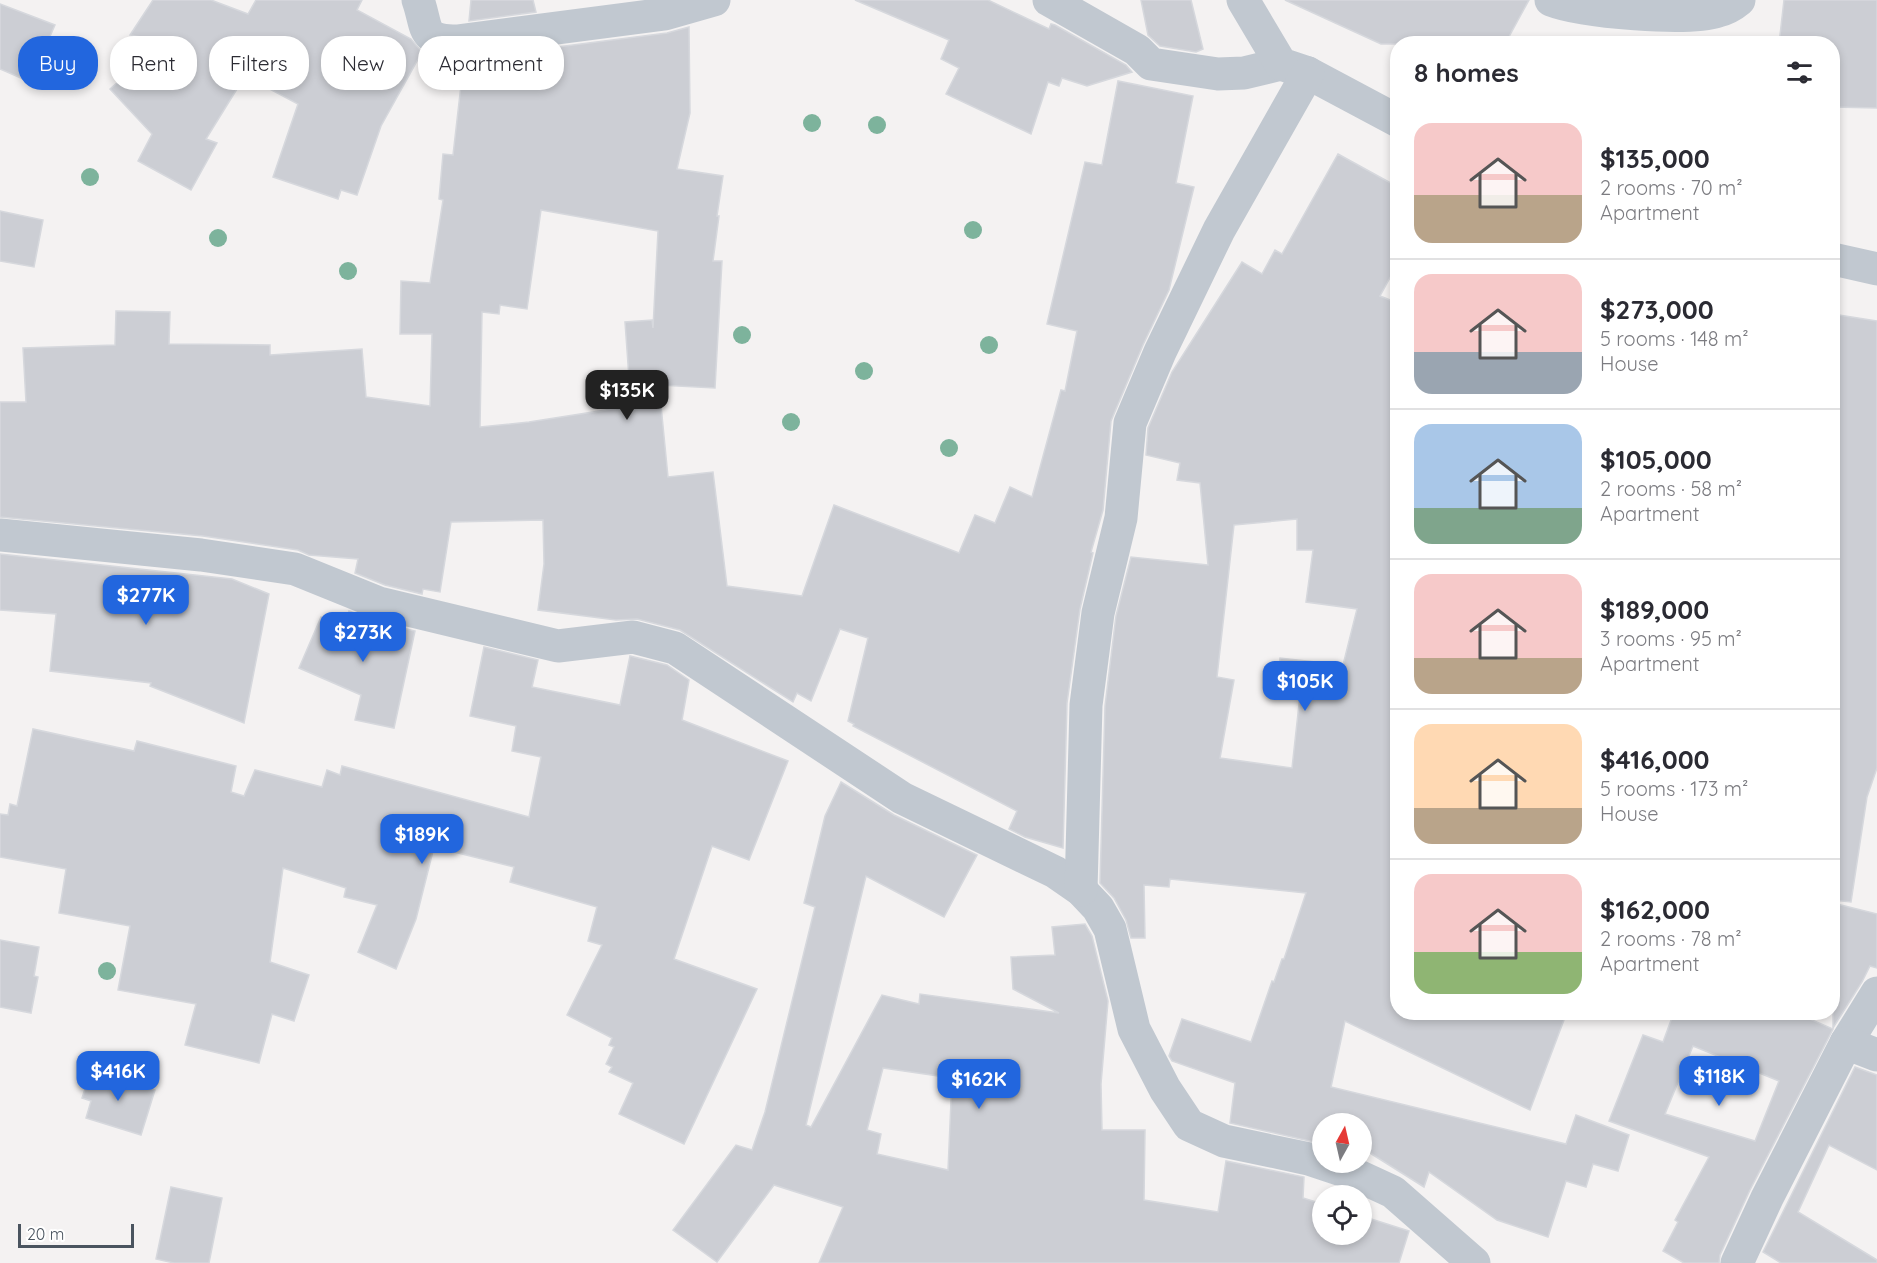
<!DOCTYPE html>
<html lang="en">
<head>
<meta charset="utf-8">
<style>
  body { margin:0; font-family:Quicksand,sans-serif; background:#f7f7f7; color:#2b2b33; height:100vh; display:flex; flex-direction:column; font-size:22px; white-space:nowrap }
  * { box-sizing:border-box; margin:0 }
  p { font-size:20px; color:#7c7c81 }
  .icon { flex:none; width:33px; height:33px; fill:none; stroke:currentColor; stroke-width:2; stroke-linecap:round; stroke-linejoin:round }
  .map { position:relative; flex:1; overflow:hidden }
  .drawer { position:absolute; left:1390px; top:36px; width:450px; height:984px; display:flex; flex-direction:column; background:#fff; border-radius:24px; box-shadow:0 3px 9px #0003 }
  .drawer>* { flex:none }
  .hud { position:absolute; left:18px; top:36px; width:570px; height:54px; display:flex; gap:12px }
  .needle { width:39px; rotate:8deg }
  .buttons { position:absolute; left:1312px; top:1113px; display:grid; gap:12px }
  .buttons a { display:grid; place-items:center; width:60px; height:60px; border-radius:50%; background:#fff; box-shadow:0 3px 9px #0003; font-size:30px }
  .scale { position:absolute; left:18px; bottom:15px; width:116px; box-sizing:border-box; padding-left:6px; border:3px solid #4a545f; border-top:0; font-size:16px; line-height:21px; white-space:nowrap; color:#4a545f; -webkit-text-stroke:4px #fff; paint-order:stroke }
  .price { position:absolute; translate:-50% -51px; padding:0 14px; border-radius:12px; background:#2266de; color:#fff; font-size:20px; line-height:39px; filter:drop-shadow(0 2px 3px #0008) }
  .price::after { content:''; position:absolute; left:50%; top:36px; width:18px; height:14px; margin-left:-9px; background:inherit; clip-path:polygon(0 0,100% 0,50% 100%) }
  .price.current { background:#222; color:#fff }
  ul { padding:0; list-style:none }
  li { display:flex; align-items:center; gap:18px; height:150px; padding:0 24px }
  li+li { border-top:2px solid #e1e1e2 }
  li span { display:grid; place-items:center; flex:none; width:168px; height:120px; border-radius:18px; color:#555 }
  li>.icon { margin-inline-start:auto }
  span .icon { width:72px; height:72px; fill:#fffc; stroke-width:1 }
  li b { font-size:26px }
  h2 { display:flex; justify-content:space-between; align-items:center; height:72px; padding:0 24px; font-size:26px }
  .pill { padding:0 21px; border-radius:24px; background:#fff; box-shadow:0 3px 9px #0003; font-size:21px; line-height:54px }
  .pill.current { background:#2266de; color:#fff }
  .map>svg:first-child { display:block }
  .building { fill:#ccced4; stroke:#d6d8dd; stroke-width:1.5; fill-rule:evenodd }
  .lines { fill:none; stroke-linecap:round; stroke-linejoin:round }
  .street { stroke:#c1c8d0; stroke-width:33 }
  .tree { fill:#7db39c }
</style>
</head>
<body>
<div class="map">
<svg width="1877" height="1263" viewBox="0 0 1877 1263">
  <rect width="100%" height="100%" fill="#f4f2f2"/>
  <!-- building -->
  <g class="building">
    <path d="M153,0h58l37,14 8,-14h106l-5,10 54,29 11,13 -41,74 -24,69 -16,-5 -3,9 -65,-22 25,-73 -53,-28 -39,63 11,4 -26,47 -53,-29 14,-27 -42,-45 54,-48 -34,-6z"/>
    <path d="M471,0h62l3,12 -67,9z"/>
    <path d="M855,0h133l61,29 2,-5 4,1 71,40 6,7 -45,14 -25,-8 -3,8 -11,-4 -17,52 -85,-40 13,-26 -18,-9 8,-19z"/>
    <path d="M1141,0h50l12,49 -7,3 -36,-6 -12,-11z"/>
    <path d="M1285,0h244l-24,44h-124z"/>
    <path d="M1784,0h93v108l-44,-1v-63h-54z"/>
    <path d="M0,4l55,21 -25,57 -30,-13z"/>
    <path d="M689,27l1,86 -13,56 46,7 -6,40h2l-6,45h9l-7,127 -56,-3 9,92 45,-5 14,114 75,10 32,-91 125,48 16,-38 20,8 15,-36 22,10 29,-107 4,1 12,-60 -30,-7 38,-162 17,3 16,-84 75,15 -17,87 18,4 -25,103 -26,55 -32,76 -8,89 -12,42 2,1 -13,56 -13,94 -4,145 -38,-11 -16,-8 8,-18 -164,-85 1,-2 -6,-3 20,-83 -28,-9 -29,72 -14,-8 -4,9 -113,-72 -43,-11 -21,1 -78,-10 6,-46 -1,-44 -92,2 -11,70 -17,-3 -1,5 -37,-9 -30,-12 3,-14 -49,-4 -11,-5 -95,-14 -203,-19v-115h26l-3,-54 92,-3 1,-34 54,1 -1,32 101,1v10l92,-6 4,48 64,9 2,-72h-32l1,-53 29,2 13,-83 -4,-1 4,-45 10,1 11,-96 203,-26zM541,210l117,21 -5,97 -1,-8 -27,2 6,84 -102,16 -49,5 2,-115 17,2 1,-9 27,4z"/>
    <path d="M1338,154l60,33v76l-18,33 18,7v709h169l-37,98 -185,-89 -14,66 235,57 10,-29 53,20 -11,36 -25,-7 -7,23 -20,-6 -18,56 -51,-17 -68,-48 -5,15 -62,-39v-24l-39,-1v21l-93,-21 5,-40 -63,-22 -3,-5 13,-37 69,23 21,-61 2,1 8,-23h2l22,-66 -136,-14 -1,8 -25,-2 1,53h-14l-5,-18 -12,-22 -14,-15 5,-177 11,-90 15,-59 77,8 -8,-82 -23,-3 3,-17 -34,-8 2,-27 24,-56 70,-110 20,12 13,-24 7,4zM1297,519v31h16l-7,52 51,7 -14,56 -63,-7 -4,33 24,4 -8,73 -72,-10 14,-78 -17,-3 17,-152z"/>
    <path d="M0,211l43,9 -9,47 -34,-6z"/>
    <path d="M1839,315l38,6v447l-10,29 -16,105 -18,-2v-584l6,1z"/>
    <path d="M0,554l232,25 37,15 -25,129 -94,-37 1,-3 -101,-12 6,-57 -56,-4z"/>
    <path d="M349,611l25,10 41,10 -21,97 -39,-8 6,-25 -62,-27 22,-51 25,10z"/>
    <path d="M484,647l54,13 -6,27 88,18 10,-49 37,9 22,15 -7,40 106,41 -39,99 -37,-14 -38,113 83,30 -73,155 -65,-30 14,-31 -24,-11 3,-5 -6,-3 8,-17 -5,-2 3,-7 -45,-23 35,-70 -14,-4 9,-34 -87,-25 4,-15 -80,-20 -18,72 -20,50 -38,-17 19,-47 -33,-8 2,-9 -63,-20 -13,94 39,13 -15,46 -22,-7 -13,49 -74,-18 11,-41 -78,-14 12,-64 -71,-13 7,-44 -66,-12v-43l8,1 2,-11 7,2 16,-77 101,22 3,-10 99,25 -5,26 13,4 11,-26 67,17 5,-17 13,5 2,-9 187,51 12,-60 -29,-6 4,-25 -46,-10z"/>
    <path d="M841,782l53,33 83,40 -33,62 -78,-41 -60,249 5,2 71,-132 37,9 1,-10 139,19 -46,-24 -2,-32 44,-2 -3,-28 33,-3 7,12 16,65 -7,83 1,46h43l-1,70 74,12 8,-51 78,16 -1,21 20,6v30h39v-18l47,15 -10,32h-580l24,-56 -69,-22 -57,77 -44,-32 63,-85 16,5 13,-38 50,-205 -11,-4 21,-87zM883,1068l69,10 -4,92 -71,-16 4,-20 -14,-4z"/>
    <path d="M1833,903l44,11v54l-7,-2 -8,16 -29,46z"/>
    <path d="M0,940l39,7 -5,29 4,1 -7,36 -31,-6z"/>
    <path d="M1674,1012h120l39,17 -83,161 -30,65 -1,8h-35l-21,-12 15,-29 -3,-2 34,-63 -100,-36 34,-86 20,7zM1693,1046l86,35 -24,60 -90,-27z"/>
    <path d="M1855,1067l22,8v95l-48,-25 -31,67 79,48v3h-96l-18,-11z"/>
    <path d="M91,1070l64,20 -14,45 -55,-17 5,-17 -9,-3z"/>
    <path d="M171,1187l51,11 -13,65h-35l-18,-4z"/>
  </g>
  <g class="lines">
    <!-- street -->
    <g class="street">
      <path d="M418,0c10,28 2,41 39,41l208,-27 49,-14"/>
      <path d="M1049,0l88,50 14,14 67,10 26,-1 37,-9"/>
      <path d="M1243,0l38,64 27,9 90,48"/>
      <path d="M1551,0c31,12 137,21 167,11 8,-2 15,-6 21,-11"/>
      <path d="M1833,259l44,10"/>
      <path d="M0,535l201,20 94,14 84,34 179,43 75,-9 42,11 227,150 153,74 26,18 17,18 12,21 24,100 31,60 24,36 35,16 85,18 45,15 39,18 81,71"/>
      <path d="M1081,890l5,-185 12,-92 23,-95 9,-95 30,-71 59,-122 89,-157"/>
      <path d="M1846,1043l31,-50"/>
      <path d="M1737,1263l30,-65 79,-155 31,12"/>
    </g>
  </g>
  <!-- trees -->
  <g class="tree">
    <circle cx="76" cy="80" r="9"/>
    <circle cx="812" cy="123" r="9"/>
    <circle cx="877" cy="125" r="9"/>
    <circle cx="90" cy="177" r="9"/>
    <circle cx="973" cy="230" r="9"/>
    <circle cx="218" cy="238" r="9"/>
    <circle cx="348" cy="271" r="9"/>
    <circle cx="742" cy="335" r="9"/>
    <circle cx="989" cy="345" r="9"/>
    <circle cx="864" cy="371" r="9"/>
    <circle cx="791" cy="422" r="9"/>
    <circle cx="949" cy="448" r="9"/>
    <circle cx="107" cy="971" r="9"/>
  </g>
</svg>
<div class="buttons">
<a><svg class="needle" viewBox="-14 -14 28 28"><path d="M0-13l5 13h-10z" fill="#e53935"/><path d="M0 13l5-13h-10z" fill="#7c7c81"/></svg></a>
<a><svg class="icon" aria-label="locate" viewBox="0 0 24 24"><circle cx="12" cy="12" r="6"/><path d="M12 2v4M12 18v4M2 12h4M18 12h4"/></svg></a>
</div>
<div class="scale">20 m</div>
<b class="price current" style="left:627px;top:421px">$135K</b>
<b class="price" style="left:146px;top:626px">$277K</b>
<b class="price" style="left:363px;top:663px">$273K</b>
<b class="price" style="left:1305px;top:712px">$105K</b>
<b class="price" style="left:422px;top:865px">$189K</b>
<b class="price" style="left:118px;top:1102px">$416K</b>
<b class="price" style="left:1719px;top:1107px">$118K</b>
<b class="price" style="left:979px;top:1110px">$162K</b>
<div class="hud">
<a class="pill current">Buy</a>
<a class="pill">Rent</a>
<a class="pill">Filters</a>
<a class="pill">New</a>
<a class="pill">Apartment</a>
</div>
<section class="drawer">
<h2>8 homes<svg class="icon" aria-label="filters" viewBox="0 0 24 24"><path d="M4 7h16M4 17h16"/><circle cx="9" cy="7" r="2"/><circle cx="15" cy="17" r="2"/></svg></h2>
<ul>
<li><span style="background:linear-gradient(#f6c9c9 60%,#b9a48a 0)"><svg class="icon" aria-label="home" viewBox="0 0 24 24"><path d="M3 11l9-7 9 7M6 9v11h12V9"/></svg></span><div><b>$135,000</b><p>2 rooms · 70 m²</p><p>Apartment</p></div></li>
<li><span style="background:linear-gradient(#f6c9c9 65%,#9aa5b1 0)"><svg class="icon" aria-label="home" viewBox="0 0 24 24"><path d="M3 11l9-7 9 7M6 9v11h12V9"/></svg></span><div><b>$273,000</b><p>5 rooms · 148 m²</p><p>House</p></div></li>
<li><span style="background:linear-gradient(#a9c7e8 70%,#7fa58c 0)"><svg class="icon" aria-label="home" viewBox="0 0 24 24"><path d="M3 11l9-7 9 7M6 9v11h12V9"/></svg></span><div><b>$105,000</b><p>2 rooms · 58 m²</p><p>Apartment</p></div></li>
<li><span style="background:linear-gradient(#f6c9c9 70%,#b9a48a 0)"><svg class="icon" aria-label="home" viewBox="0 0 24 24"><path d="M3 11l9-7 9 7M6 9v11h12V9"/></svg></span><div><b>$189,000</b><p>3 rooms · 95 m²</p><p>Apartment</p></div></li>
<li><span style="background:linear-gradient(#ffd9b3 70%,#b9a48a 0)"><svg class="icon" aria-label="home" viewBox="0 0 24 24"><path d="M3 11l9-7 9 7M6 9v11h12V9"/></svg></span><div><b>$416,000</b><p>5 rooms · 173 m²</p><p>House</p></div></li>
<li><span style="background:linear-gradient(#f6c9c9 65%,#8fb573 0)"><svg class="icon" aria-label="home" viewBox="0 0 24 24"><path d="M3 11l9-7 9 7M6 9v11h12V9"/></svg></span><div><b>$162,000</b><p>2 rooms · 78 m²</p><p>Apartment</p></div></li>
</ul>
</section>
</div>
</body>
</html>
